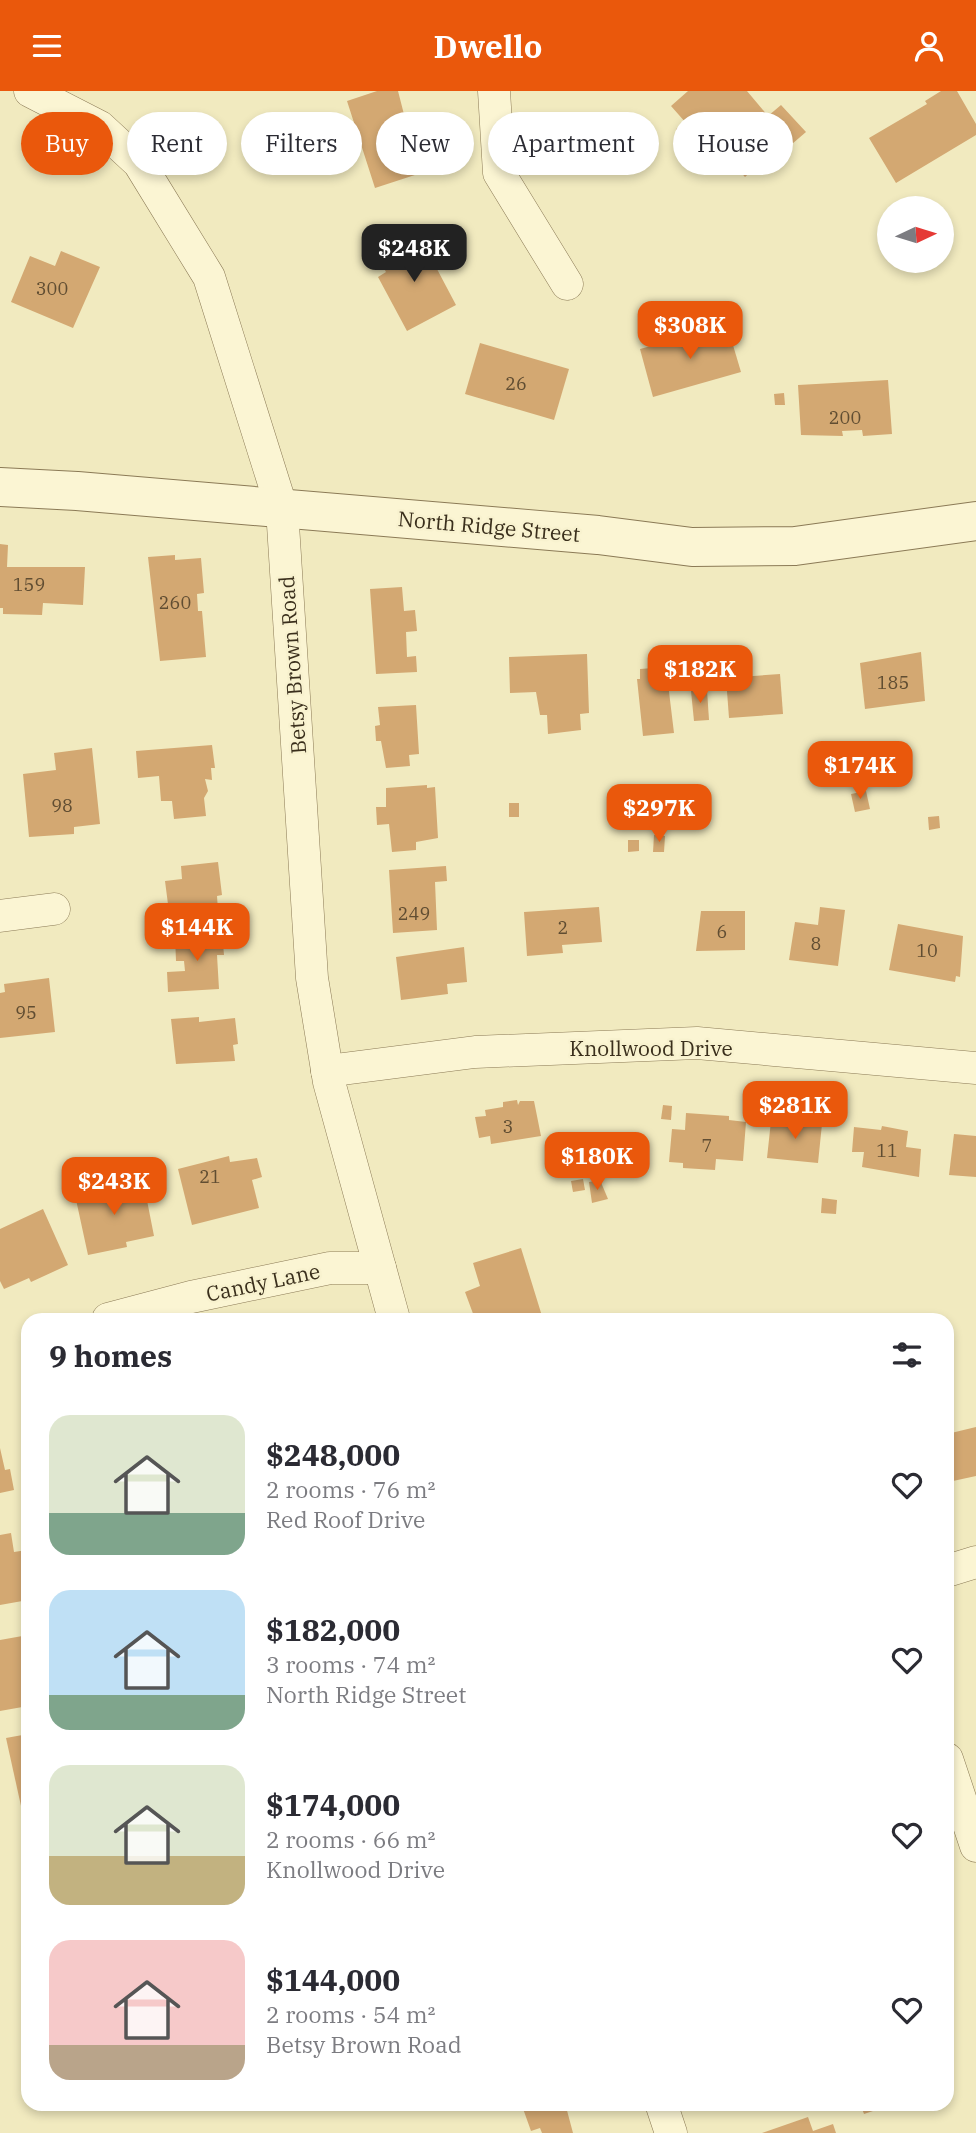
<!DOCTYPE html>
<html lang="en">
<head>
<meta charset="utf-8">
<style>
  body { margin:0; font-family:"IBM Plex Serif",serif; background:#f2f2f3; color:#2b2b33; height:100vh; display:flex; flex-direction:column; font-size:26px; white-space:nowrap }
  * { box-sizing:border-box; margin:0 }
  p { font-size:23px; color:#7c7c81 }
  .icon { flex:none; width:38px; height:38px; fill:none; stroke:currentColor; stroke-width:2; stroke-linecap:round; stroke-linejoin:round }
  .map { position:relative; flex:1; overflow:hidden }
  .side { position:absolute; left:21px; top:1222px; width:933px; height:798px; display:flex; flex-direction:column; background:#fff; border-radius:21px; box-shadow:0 4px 10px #0003 }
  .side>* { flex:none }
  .top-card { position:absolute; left:21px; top:21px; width:934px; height:63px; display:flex; gap:14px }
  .needle { width:46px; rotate:86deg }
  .fabs { position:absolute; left:877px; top:105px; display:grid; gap:14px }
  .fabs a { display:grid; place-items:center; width:77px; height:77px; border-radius:50%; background:#fff; box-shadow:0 4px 10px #0003; font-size:35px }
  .price { position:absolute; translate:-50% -60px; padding:0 16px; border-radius:14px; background:#ea580c; color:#fff; font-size:23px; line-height:46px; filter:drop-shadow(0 2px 4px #0008) }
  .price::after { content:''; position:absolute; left:50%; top:42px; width:21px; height:16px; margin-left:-10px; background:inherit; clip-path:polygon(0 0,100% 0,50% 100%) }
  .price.selected { background:#222; color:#fff }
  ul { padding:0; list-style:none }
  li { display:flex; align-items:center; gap:21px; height:175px; padding:0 28px }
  li span { display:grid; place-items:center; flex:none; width:196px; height:140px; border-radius:21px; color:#555 }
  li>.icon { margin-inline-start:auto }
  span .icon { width:84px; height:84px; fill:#fffc; stroke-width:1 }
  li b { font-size:30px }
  h2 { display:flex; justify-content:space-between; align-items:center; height:84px; padding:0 28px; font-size:30px }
  .chip { padding:0 24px; border-radius:32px; background:#fff; box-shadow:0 4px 10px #0003; font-size:24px; line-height:63px }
  .chip.selected { background:#ea580c; color:#fff }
  header { display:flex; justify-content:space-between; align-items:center; height:91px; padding:0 28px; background:#ea580c; color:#fff; font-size:32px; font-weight:700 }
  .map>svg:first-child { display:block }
  .building { fill:#d3a872 }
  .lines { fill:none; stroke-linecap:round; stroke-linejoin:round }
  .minor-casing { stroke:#8b7a56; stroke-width:33 }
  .tertiary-casing { stroke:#8b7a56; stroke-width:40 }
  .minor { stroke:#fbf5d3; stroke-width:32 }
  .tertiary { stroke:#fbf5d3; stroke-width:38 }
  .labels { text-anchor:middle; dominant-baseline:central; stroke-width:5; stroke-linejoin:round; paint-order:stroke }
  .number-label { font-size:18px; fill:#604d32 }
  .street-label { font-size:21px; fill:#3a2f1c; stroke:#f8f2cf }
</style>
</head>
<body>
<header><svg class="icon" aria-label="menu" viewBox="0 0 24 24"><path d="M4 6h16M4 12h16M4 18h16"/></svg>Dwello<svg class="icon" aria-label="person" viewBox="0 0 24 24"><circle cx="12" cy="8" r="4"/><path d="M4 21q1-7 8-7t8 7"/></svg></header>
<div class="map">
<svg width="976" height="2042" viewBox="0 0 976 2042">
  <rect width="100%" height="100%" fill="#f1eabf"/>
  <!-- building -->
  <g class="building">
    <path d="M377,0h21l10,39 3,-1 8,24 -4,1 6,19 -46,15 -28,-87z"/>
    <path d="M688,0h59l21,25 13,-11 25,27 -42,36 -4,-5 -15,14 -8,-9 -11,1 -7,-7v-9l-15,-18 -13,13 -15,-19 10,-6 -15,-17z"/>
    <path d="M941,0h16l19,33v11l-80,48 -27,-45 58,-34 -2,-3z"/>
    <path d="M419,144l37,70 -49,26 -29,-54 8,-5 -8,-15z"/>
    <path d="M61,160l39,16 -27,61 -62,-26 19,-46 25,10z"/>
    <path d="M727,234l14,47 -88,25 -13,-48z"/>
    <path d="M480,252l89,26 -15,51 -89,-26z"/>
    <path d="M888,289l4,54 -29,2 -1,-6 -20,1 1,5 -42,-1 -3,-50z"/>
    <path d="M784,302l1,12h-10l-1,-11z"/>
    <path d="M0,453l8,1 -1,22h78l-2,38 -40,-2 -1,12 -39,-1v-6h-3z"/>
    <path d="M175,464v5l26,-2 3,35 -7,1 1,17h4l4,46 -46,4 -12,-104z"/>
    <path d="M402,496l2,24 11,-1 2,21 -11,1 1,25 9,-1 1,16 -41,2 -6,-85z"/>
    <path d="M921,561l4,49 -60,8 -5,-46z"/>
    <path d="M587,563l2,59 -9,1 1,16 -33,4 -1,-19h-7l-4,-23 -26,1 -1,-36z"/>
    <path d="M666,576l8,66 -31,3 -6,-57h3v-10z"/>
    <path d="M780,583l3,40 -54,4 -3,-40z"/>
    <path d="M707,599l2,30 -15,1 -3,-30z"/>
    <path d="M416,614l3,49 -10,1 1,11 -24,2 -5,-27h-5l-1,-15 5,-1 -2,-18z"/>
    <path d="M212,654l3,23h-4l1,12 -7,-1 3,12 -4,7 2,18 -32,3 -2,-18h-11l-2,-25 -21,2 -2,-27z"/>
    <path d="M92,657l8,76 -26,3v7l-45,3 -6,-63 33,-4 -2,-17z"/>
    <path d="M427,694v3l8,-1 3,51 -22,4v8l-24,2 -3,-28 -12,1 -1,-18h10v-19z"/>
    <path d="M866,700l4,18 -15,3 -4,-18z"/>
    <rect x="509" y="712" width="10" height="14"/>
    <path d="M939,725l1,12 -11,2 -1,-13z"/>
    <path d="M654,744l11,1 -1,16h-11z"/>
    <path d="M628,749h11v11l-11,1z"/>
    <path d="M218,771l4,33 -5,1 1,14 -32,4 -1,-4 -16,2 -4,-31 17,-2 -1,-13z"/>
    <path d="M446,775l1,15 -12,1 2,48 -44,3 -4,-63z"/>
    <path d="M599,816l3,35 -40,3 1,8 -36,3 -3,-44z"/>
    <path d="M820,816l25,3 -7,56 -49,-6 6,-38 23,3z"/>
    <path d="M701,820h44v39l-49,1z"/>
    <path d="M898,833l65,12 -3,41 -4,-1 -1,6 -66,-12z"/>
    <path d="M222,842l2,22h-7l2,34 -51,3 -1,-20 18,-1 -1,-10h-8l-1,-25z"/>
    <path d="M464,856l3,35 -20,2 1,10 -47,6 -5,-43z"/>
    <path d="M49,887l6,54 -55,6v-45l5,-1 -1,-8z"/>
    <path d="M199,926v5l36,-4 3,26 -5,1 2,16 -59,3 -5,-45z"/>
    <path d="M517,1009l1,5 2,-4h14l7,35 -50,8 -1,-8 -11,2 -4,-21 11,-1 -1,-6 18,-3v-5z"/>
    <path d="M663,1014l9,1 -1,14 -10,-1z"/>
    <path d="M686,1022l43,3v4l17,2 -3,39 -27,-2 -1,11 -32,-2v-5l-14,-1 3,-33 13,1z"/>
    <path d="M791,1026l31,7 -4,39 -51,-5 4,-37 20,1z"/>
    <path d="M882,1035l26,5 -2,16 15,2 -2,28 -57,-10 2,-15h-12l2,-25 27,3z"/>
    <path d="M954,1043l22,2v41l-27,-2z"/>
    <path d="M229,1065l1,6 27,-4 5,19 -10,3 7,28 -67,17 -14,-56z"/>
    <path d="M583,1088l2,11 -12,2 -2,-11z"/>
    <path d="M143,1089l11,56 -28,6 1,5 -39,8 -13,-60z"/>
    <path d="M600,1089l8,19 -16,4 -3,-21z"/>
    <path d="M822,1107l15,2 -1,14 -15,-1z"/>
    <path d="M43,1118l25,56 -37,17 -2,-4 -25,11 -4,-8v-52z"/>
    <path d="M521,1157l21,68 -11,3h-56l-10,-27 15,-6 -7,-23z"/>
    <path d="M976,1336v49l-23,5 -6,-27v-20z"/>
    <path d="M0,1357l5,22 5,-1 4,21 -14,3z"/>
    <path d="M11,1442l3,19 13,-2 1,50 -28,5v-70z"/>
    <path d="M28,1544v71l-28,5v-71z"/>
    <path d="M28,1643v90h-3l-19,-86z"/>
    <path d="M521,2012h44l8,30h-31l-2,-5 -9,3z"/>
    <path d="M860,2012h34v1l-30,10z"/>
    <path d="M808,2026l5,14 20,-7 3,9h-74z"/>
  </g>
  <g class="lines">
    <!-- minor casing -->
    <g class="minor-casing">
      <g id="minor">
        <path d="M30,0l70,36 39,36 70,114 73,232 30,469 17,104 65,237"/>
        <path d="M494,0l5,82 68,111"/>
        <path d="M0,825l54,-7"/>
        <path d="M327,980l148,-19 222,-9 279,25"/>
        <path d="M108,1228l83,-22 139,-29h50"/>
        <path d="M947,1480l29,-9"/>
        <path d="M947,1668l29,87"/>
        <path d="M661,2012l10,30"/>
      </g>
    </g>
    <!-- tertiary casing -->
    <g class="tertiary-casing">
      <path id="tertiary" d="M0,396l77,4 521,44 94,12 103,-1 181,-25"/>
    </g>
    <!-- minor -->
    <use href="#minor" class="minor"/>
    <!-- tertiary -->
    <use href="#tertiary" class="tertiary"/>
  </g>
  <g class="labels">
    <!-- number labels -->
    <g class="number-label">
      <text x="52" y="197">300</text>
      <text x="516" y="292">26</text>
      <text x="845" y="326">200</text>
      <text x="29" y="493">159</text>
      <text x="175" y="511">260</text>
      <text x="893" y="591">185</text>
      <text x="62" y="714">98</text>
      <text x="414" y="822">249</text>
      <text x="563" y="836">2</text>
      <text x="722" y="840">6</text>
      <text x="816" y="852">8</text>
      <text x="927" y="859">10</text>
      <text x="26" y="921">95</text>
      <text x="508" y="1035">3</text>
      <text x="707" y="1054">7</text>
      <text x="887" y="1059">11</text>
      <text x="210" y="1085">21</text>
    </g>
    <!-- street labels -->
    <g class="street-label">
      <text transform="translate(489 435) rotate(5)">North Ridge Street</text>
      <text transform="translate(292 574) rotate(-94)">Betsy Brown Road</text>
      <text x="651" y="957">Knollwood Drive</text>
      <text transform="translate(263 1191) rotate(-12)">Candy Lane</text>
    </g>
  </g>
</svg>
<div class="fabs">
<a><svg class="needle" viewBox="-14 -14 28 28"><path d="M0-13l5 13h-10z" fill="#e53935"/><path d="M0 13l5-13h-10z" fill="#7c7c81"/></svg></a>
</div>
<b class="price selected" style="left:414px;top:193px">$248K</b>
<b class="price" style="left:690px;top:270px">$308K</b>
<b class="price" style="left:700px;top:614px">$182K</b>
<b class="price" style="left:860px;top:710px">$174K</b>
<b class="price" style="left:659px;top:753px">$297K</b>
<b class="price" style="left:197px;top:872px">$144K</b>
<b class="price" style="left:795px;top:1050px">$281K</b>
<b class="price" style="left:597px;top:1101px">$180K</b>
<b class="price" style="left:114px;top:1126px">$243K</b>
<div class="top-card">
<a class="chip selected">Buy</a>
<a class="chip">Rent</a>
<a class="chip">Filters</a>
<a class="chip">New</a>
<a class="chip">Apartment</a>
<a class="chip">House</a>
</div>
<section class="side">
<h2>9 homes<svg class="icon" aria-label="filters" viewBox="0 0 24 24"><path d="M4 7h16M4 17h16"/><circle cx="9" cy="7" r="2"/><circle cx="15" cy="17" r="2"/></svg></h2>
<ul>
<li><span style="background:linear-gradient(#dfe7d0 70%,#7fa58c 0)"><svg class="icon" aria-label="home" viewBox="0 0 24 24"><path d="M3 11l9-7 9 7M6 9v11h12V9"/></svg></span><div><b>$248,000</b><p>2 rooms · 76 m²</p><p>Red Roof Drive</p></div><svg class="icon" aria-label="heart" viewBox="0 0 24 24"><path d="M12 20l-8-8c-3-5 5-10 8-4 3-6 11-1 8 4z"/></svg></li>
<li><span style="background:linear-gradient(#bfe0f5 75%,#7fa58c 0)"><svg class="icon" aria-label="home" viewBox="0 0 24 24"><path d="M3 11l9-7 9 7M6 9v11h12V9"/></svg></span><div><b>$182,000</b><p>3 rooms · 74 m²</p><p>North Ridge Street</p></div><svg class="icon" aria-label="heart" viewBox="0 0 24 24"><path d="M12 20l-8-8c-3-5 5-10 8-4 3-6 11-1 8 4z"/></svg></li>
<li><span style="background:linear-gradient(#dfe7d0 65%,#c2b280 0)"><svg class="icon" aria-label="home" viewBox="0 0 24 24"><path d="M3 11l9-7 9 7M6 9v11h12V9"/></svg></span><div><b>$174,000</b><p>2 rooms · 66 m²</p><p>Knollwood Drive</p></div><svg class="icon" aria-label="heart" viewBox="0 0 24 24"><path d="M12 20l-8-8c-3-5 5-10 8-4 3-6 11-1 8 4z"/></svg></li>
<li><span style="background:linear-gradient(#f6c9c9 75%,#b9a48a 0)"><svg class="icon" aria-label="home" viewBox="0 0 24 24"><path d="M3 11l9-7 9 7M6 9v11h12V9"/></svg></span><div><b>$144,000</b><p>2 rooms · 54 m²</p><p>Betsy Brown Road</p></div><svg class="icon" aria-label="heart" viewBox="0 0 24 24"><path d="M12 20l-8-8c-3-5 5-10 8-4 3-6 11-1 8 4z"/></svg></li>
</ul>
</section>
</div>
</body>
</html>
